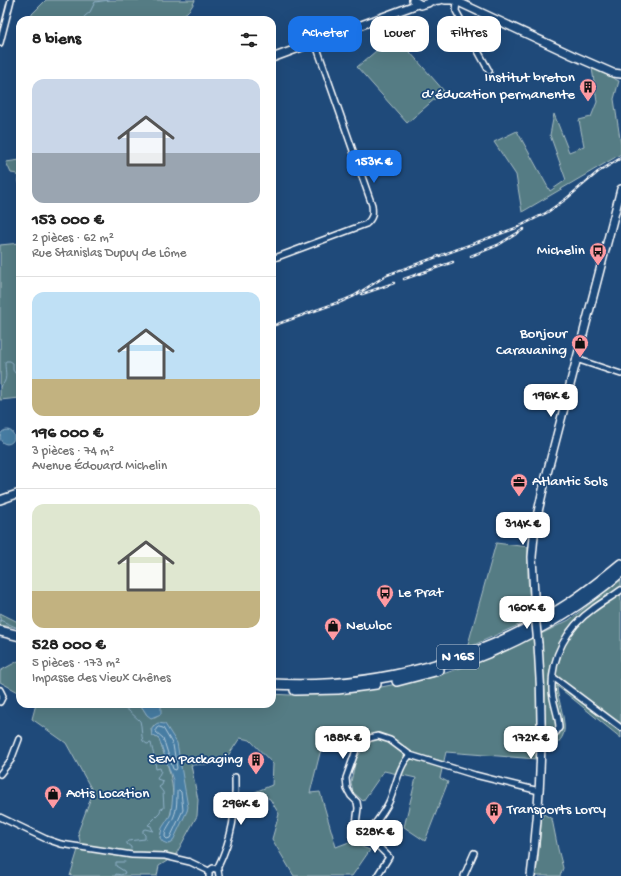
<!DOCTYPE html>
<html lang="fr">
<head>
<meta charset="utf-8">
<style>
  body { margin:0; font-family:"Gochi Hand",sans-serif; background:#f2f2f2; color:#222; height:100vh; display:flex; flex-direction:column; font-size:15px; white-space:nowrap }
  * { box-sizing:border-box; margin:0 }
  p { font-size:13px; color:#767676 }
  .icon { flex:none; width:22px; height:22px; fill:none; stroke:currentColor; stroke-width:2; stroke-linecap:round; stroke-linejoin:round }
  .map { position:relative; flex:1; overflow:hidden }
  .panel { position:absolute; left:16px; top:16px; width:260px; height:692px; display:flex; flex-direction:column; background:#fff; border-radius:12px; box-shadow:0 4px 16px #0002 }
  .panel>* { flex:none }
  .guide { position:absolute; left:288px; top:16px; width:273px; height:36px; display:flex; gap:8px }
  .price { position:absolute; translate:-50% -34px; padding:0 9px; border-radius:8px; background:#fff; color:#222; font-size:13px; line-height:26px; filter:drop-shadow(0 1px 2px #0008) }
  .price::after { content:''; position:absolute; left:50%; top:24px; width:12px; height:9px; margin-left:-6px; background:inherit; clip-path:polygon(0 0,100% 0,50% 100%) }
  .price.current { background:#1a73e8; color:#fff }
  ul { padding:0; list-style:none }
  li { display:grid; align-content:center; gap:8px; height:212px; padding:0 16px }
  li+li { border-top:1px solid #e0e0e0 }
  li span { display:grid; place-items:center; height:124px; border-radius:12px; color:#555 }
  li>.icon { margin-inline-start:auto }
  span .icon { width:72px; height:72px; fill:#fffc; stroke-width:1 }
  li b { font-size:17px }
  h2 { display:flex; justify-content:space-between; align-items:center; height:48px; padding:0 16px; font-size:17px }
  .pill { padding:0 14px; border-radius:12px; background:#fff; box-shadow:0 4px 16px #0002; font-size:14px; line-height:36px }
  .pill.current { background:#1a73e8; color:#fff }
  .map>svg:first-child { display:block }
  .green { fill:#547c84; stroke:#aabec2; fill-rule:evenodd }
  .water { fill:#467da3; stroke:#90b1c8 }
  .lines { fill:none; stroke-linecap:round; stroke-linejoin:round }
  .shore { stroke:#b5cbda; stroke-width:1 }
  .stream { stroke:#90b1c8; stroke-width:1 }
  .street-casing { stroke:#fff; stroke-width:8 }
  .secondary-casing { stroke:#fff; stroke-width:10 }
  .highway-casing { stroke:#fff; stroke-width:12 }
  .street { stroke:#1f4a7a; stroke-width:5 }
  .secondary { stroke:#1f4a7a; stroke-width:7 }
  .highway { stroke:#1f4a7a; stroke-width:9 }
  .rail-casing { stroke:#fff; stroke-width:2.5 }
  .rail { stroke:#1f4a7a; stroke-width:1; stroke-dasharray:3; stroke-linecap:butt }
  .secondary-bridge-casing { stroke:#fff; stroke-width:10; stroke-linecap:butt }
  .secondary-bridge { stroke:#1f4a7a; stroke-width:7 }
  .labels { text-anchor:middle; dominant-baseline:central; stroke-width:3.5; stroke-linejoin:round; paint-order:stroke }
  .shield { fill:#1f4a7a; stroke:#bcc9d7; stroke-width:1 }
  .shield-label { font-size:14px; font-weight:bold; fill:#fff }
  .poi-label { font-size:15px; fill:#fff; stroke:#1f4a7a; text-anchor:start }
</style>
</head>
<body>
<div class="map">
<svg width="621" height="876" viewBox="0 0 621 876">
  <rect width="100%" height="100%" fill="#1f4a7a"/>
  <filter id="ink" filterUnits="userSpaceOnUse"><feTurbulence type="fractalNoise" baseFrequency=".025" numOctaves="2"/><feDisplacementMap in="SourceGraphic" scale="8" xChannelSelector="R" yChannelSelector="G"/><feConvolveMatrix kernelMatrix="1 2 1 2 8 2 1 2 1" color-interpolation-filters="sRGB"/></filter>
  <g filter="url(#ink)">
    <!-- green -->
    <g class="green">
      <path d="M46,0h149c-6,15 -15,17 -29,20h-135l1,-6z"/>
      <path d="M395,35l49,56 -37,32 -50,-56z"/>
      <path d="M592,68l27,13 -5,18 7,46v9l-99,58 -6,-37 -22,-33 23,-11 33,60 16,-11 -16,-45 4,-21 15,38 15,-6 -5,-26 12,-3 6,-15z"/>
      <path d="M20,160v27l-3,-13 -6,-1 -5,-11z"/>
      <path d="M20,243v155l-20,2v-155z"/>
      <path d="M496,543l32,4v33l4,39 -65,29z"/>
      <path d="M621,580v158l-64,-52c0,13 11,38 6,49 -2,6 -10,12 -14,17l-5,-23 1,-36 -4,-59 28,-14z"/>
      <path d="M0,613l20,10v5l-20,-3z"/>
      <path d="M534,637l3,22v100l-91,-7 -6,26 8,4 -23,59 -21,-14 12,-49 -32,-7 -21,30 -10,-9 -2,-10 5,-23 11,-16 -2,-6 -15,-3 -11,9 -16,-2 -13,52 10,-1 16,55 13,-5 21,8 -18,26h-58l-22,-37 7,-25 -9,-15 -15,-7 17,-7 1,-21 -23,-24 -10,-2 -17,25 -32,2 7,35 -1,16 -22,40 -16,10 -2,10h-87l7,-23 3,-12 -2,-9 15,-40 -27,-49 -34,-24 4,-15h104l7,11 8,2 4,-3 2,-7 -1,-3h112v-10l17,1 67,-3 81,-16 47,-16zM154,725l33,86 -27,27c1,-11 9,-16 11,-26 6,-25 -4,-49 -12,-73l-7,-4 -1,-6z"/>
      <path d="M20,660v33l-20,-11v-11z"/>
      <path d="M542,813l10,6 6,30 5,19 -3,8h-25l3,-15z"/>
    </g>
    <!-- water -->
    <g class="water">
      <circle cx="7" cy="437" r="7"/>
      <path d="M140,704h20l1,3v7l-10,4 -4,-3z"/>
      <path d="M158,723l7,1 12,19 11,64 -1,4 -15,32 -4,1 -5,-2 -3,-4 2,-10 9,-14 2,-21v-13l-14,-41 -7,-4c-1,-6 0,-9 6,-12z"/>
    </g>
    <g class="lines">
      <!-- shore -->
      <g class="shore">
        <path d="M159,727l4,1 10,17 4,23 -1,2 -3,-1 -10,-31 -7,-6v-3z"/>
        <path d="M179,790l2,2 2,18 -13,28 -3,1 -2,-2c0,-9 6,-13 9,-21 3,-7 3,-17 3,-24z"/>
      </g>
      <!-- stream -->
      <g class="stream">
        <path d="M82,20l3,-4 5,-4 5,-10 14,-2"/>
        <path d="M0,387c9,-6 5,-15 5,-24l1,-2h4l3,2v7l2,3 2,1 3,-3"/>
        <path d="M0,620l20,9"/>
        <path d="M109,704c4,9 10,2 16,4 2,1 14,12 15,13 2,6 1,14 3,20l4,3 4,-1c1,5 2,10 4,15 1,3 0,7 1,11l4,-1 1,3 -4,8 6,2 -1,4 -3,2 4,5 1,16 -3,1 -2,5 -11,11 3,1 2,5 -8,-2 -2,1v3l2,2v4l-17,2 -1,1v2l4,3v2"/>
        <path d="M115,876l1,-2 5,1 4,-2 -1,-2 -8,-5v-4h9"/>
      </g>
      <!-- street casing -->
      <g class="street-casing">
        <g id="street">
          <path d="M457,1l-1,10 33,60"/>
          <path d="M0,43l11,-43"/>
          <path d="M272,259l94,-35c7,-6 7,-10 6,-19l-57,-163"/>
          <path d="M576,359l45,15"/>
          <path d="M553,677l68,51"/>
          <path d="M0,690l3,6 -3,6"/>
          <path d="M541,737c8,1 14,-1 18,-9 0,-13 -7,-26 -7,-39 -1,-32 15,-62 41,-80 9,-7 19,-12 28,-19"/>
          <path d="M0,774l11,-14 8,-21"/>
          <path d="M0,817l46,22 15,5 71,11 33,1 25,6 19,9"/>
          <path d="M368,833c7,-10 16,-20 21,-31 7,-15 9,-35 21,-47l65,20 64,16"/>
          <path d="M217,869c16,-33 19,-56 18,-92"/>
          <path d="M209,876v-5l4,-3 5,2 1,6"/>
          <path d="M377,876l12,-19 -13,-13 -8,-11 -10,-4 -2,-5 2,-16 -1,-6 -6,-6 -4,-7 -1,-11 10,-28 4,-6 10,-6 8,-2 12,4 20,15"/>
          <path d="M464,876l10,-23"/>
        </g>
      </g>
      <!-- secondary casing -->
      <g class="secondary-casing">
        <g id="secondary">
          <path d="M413,0l8,5 7,-2 3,-3"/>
          <path d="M445,0h7"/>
          <path d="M454,0l118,55 41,18 8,1"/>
          <path d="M430,1l10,-1"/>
          <path d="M272,58l146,-54"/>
          <path d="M0,500l20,-7"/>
          <path d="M535,614l-3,-57 3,-32 10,-44 76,-292"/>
          <path d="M531,876c10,-77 13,-155 7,-232"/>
        </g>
      </g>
      <!-- highway casing -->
      <g class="highway-casing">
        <g id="highway">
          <path d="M0,631l20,5"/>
          <path d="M468,661c56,-21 107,-50 153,-89"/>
          <path d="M397,681l42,-11"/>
          <path d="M272,684c103,6 210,-23 296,-80 19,-12 36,-26 53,-40"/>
          <path d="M295,690l43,-1 38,-5"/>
        </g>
      </g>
      <!-- street -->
      <use href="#street" class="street"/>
      <!-- secondary -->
      <use href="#secondary" class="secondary"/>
      <!-- highway -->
      <use href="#highway" class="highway"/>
      <!-- rail casing -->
      <g class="rail-casing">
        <g id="rail">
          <path d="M471,256l27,-11 26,-16"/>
          <path d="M404,279l49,-17"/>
          <path d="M362,294l32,-11"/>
          <path d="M338,303l16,-7 33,-21 129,-47 30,-15 20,-14 32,-27 23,-14"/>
          <path d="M272,326l70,-25"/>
        </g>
      </g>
      <!-- rail -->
      <use href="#rail" class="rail"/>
      <!-- secondary-bridge casing -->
      <g class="secondary-bridge-casing">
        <path id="secondary-bridge" d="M535,614l3,30"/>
      </g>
      <!-- secondary-bridge -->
      <use href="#secondary-bridge" class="secondary-bridge"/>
    </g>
  </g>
  <!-- icons -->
  <defs>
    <g id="building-pin" transform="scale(0.9)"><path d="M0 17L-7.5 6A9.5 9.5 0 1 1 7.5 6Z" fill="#ff9aa2" stroke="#1f4a7a"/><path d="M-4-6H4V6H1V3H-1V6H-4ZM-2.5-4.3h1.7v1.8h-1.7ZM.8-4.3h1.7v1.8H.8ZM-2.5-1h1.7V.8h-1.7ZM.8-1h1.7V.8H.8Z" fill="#111"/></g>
    <g id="bus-pin" transform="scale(0.9)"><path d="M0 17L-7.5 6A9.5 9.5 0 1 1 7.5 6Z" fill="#ff9aa2" stroke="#1f4a7a"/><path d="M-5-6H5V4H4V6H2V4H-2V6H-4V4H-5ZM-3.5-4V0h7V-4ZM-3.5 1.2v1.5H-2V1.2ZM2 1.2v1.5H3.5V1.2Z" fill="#111"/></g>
    <g id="shop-pin" transform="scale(0.9)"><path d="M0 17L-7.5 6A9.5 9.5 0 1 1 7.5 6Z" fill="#ff9aa2" stroke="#1f4a7a"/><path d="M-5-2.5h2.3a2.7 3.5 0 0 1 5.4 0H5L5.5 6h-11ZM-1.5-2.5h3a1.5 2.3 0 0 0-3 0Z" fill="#111"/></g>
    <g id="office-pin" transform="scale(0.9)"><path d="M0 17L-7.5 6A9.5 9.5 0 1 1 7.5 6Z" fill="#ff9aa2" stroke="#1f4a7a"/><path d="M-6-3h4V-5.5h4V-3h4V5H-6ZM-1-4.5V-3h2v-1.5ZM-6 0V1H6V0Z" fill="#111"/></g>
  </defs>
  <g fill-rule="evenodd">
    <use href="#building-pin" x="588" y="87"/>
    <use href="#bus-pin" x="598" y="251"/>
    <use href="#shop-pin" x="580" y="343"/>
    <use href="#office-pin" x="519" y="482"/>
    <use href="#bus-pin" x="385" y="593"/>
    <use href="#shop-pin" x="333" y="626"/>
    <use href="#building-pin" x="256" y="760"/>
    <use href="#shop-pin" x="53" y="794"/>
    <use href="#building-pin" x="494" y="810"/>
  </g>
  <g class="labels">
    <!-- shield labels -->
    <rect class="shield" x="437" y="645" width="42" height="24" rx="3"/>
    <g class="shield-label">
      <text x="458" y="657">N 165</text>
    </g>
    <!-- poi labels -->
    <g class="poi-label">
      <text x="575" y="78" text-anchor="end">Institut breton<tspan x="575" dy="17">d’éducation permanente</tspan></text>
      <text x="585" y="251" text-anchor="end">Michelin</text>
      <text x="567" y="334" text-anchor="end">Bonjour<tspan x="567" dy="17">Caravaning</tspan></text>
      <text x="532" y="482">Atlantic Sols</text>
      <text x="398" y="593">Le Prat</text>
      <text x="346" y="626">Newloc</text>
      <text x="243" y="760" text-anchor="end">SEM Packaging</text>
      <text x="66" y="794">Actis Location</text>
      <text x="507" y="810">Transports Lorcy</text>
    </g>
  </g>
</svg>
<b class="price current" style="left:374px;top:184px">153K €</b>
<b class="price" style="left:551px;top:418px">196K €</b>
<b class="price" style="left:523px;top:546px">314K €</b>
<b class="price" style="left:527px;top:630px">160K €</b>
<b class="price" style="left:343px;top:760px">188K €</b>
<b class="price" style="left:531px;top:760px">172K €</b>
<b class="price" style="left:241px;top:826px">296K €</b>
<b class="price" style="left:375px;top:854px">528K €</b>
<div class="guide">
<a class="pill current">Acheter</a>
<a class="pill">Louer</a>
<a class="pill">Filtres</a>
</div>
<section class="panel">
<h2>8 biens<svg class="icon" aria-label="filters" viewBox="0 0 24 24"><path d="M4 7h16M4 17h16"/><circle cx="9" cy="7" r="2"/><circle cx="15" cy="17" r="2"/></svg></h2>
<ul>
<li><span style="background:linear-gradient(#c9d6e8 60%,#9aa5b1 0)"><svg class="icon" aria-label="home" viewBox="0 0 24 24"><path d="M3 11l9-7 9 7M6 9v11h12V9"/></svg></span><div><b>153 000 €</b><p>2 pièces · 62 m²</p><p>Rue Stanislas Dupuy de Lôme</p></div></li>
<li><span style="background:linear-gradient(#bfe0f5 70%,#c2b280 0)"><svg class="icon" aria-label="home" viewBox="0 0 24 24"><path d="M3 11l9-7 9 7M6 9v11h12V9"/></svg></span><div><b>196 000 €</b><p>3 pièces · 74 m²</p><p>Avenue Édouard Michelin</p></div></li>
<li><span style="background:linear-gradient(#dfe7d0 70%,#c2b280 0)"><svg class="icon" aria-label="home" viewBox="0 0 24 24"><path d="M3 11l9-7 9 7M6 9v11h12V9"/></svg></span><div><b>528 000 €</b><p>5 pièces · 173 m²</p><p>Impasse des Vieux Chênes</p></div></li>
</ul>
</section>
</div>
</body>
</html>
